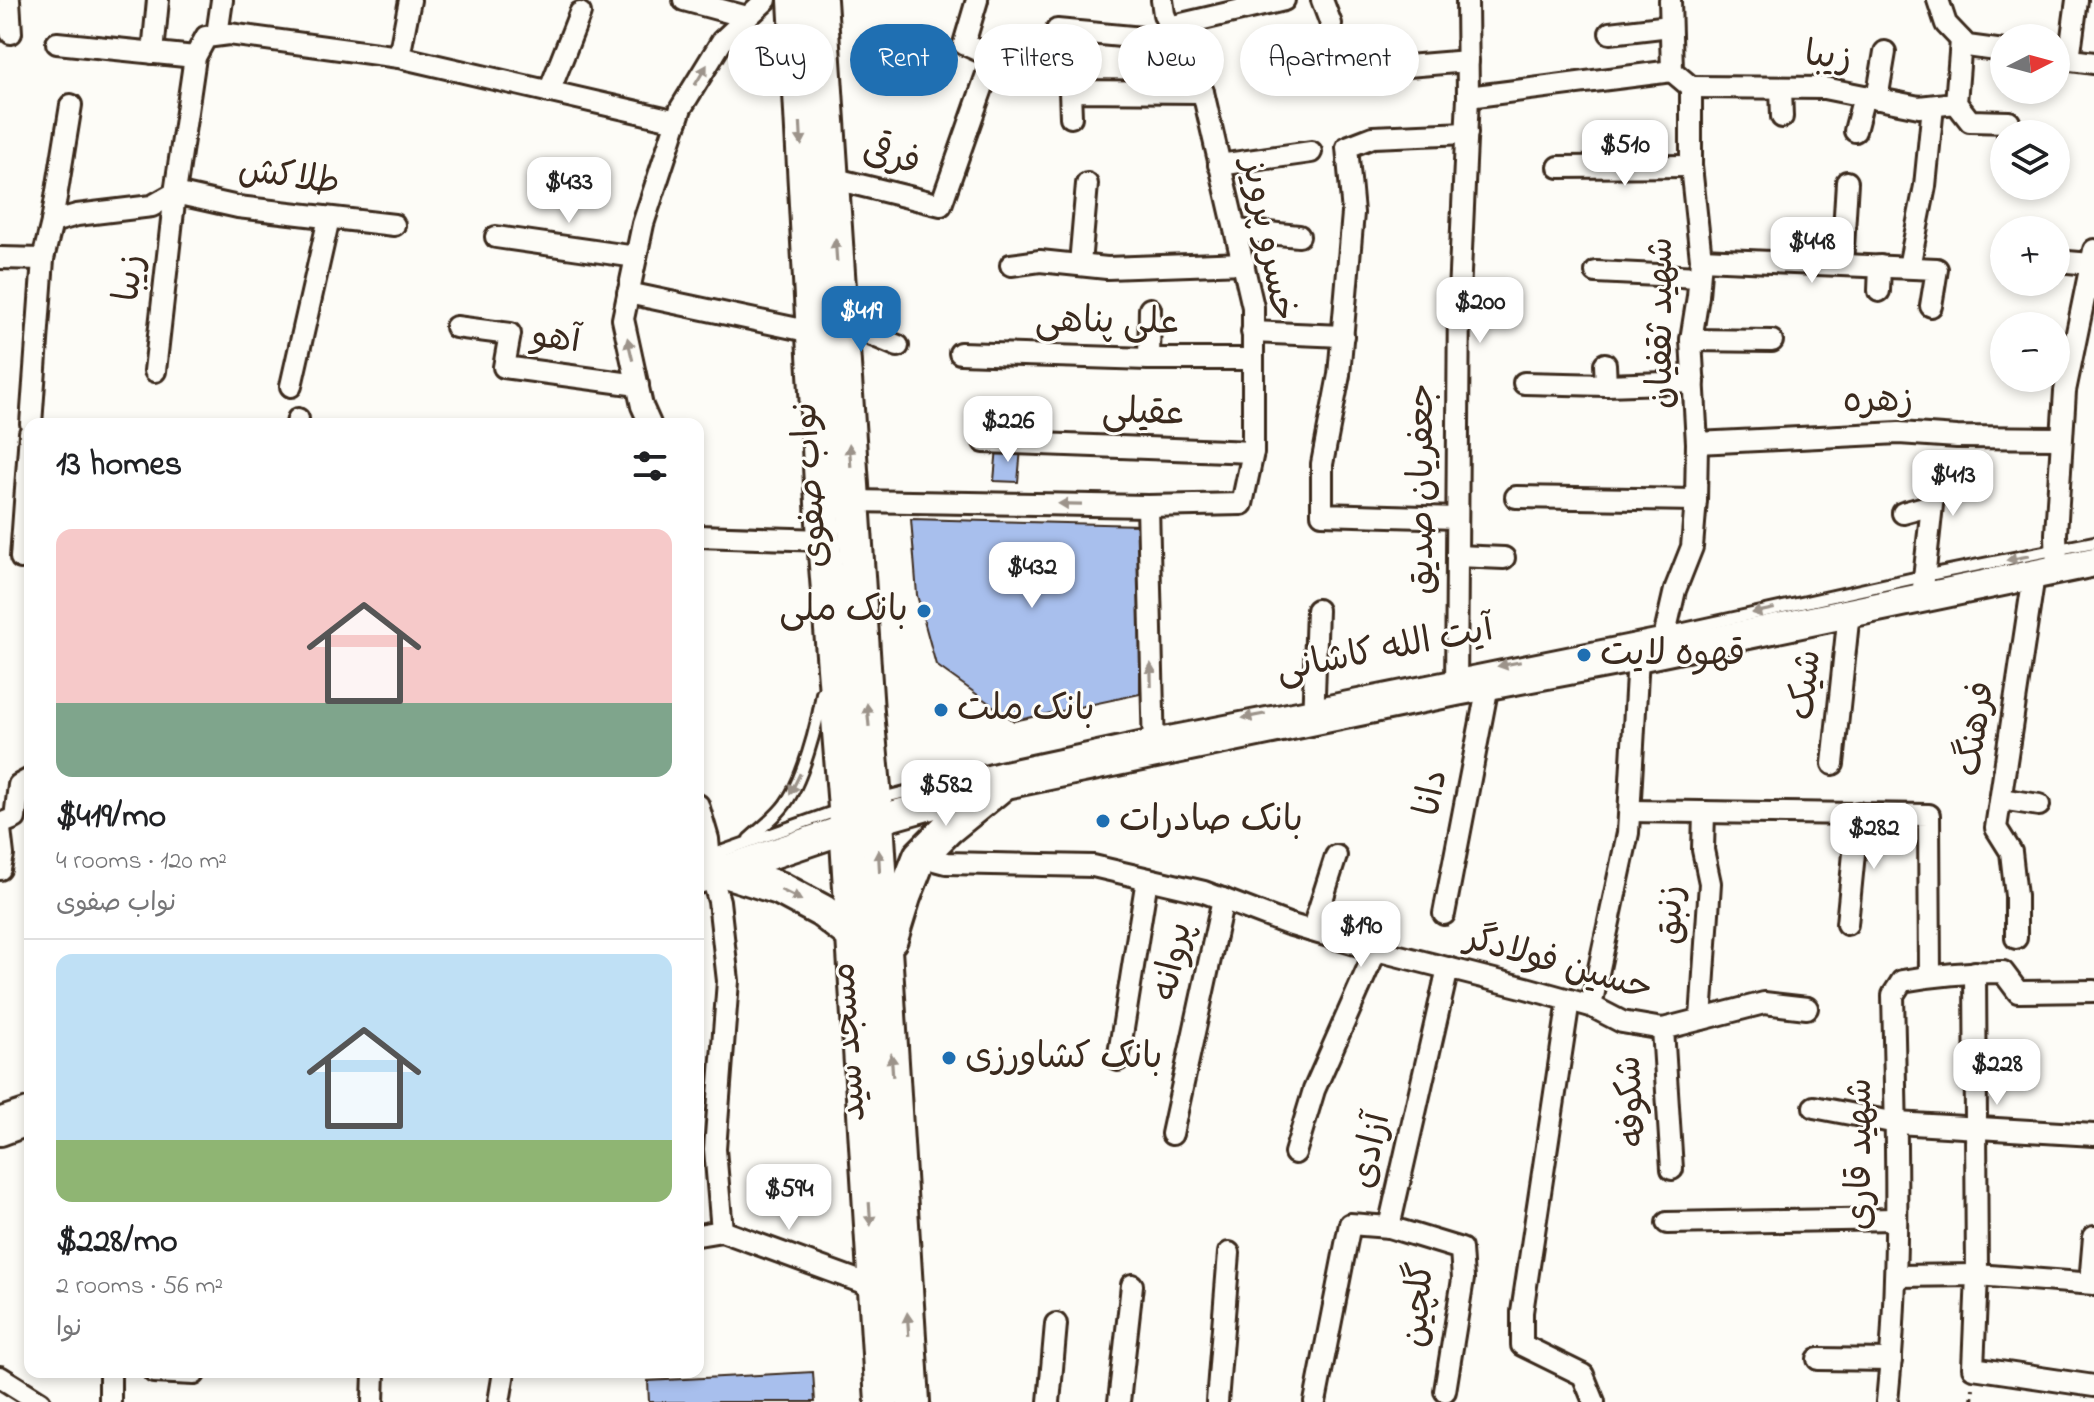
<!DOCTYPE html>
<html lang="en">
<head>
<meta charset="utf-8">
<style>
  body { margin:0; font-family:"Indie Flower","Playpen Sans Arabic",sans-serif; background:#f2f2f2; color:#202124; height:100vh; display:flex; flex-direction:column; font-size:30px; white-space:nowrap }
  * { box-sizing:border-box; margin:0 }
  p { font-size:26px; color:#757577 }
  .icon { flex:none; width:44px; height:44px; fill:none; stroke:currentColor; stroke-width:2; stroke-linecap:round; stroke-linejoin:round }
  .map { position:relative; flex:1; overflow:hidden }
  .details { position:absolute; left:24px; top:418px; width:680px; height:960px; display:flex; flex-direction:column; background:#fff; border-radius:16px; box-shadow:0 4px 12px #0003 }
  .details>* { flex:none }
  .hud { position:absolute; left:728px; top:24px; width:760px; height:72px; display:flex; gap:16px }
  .needle { width:52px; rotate:84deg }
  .buttons { position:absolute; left:1990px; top:24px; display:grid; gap:16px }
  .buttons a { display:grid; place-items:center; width:80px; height:80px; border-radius:50%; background:#fff; box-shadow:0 4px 12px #0003; font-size:40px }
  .price { position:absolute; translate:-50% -68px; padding:0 18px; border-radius:16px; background:#fff; color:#222; font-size:26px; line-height:52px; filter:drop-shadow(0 2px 4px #0008) }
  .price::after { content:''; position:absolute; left:50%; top:48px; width:24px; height:18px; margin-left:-12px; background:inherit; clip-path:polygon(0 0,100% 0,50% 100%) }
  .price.selected { background:#1f6fb2; color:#fff }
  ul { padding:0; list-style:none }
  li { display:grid; align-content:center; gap:16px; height:424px; padding:0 32px }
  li+li { border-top:2px solid #e0e0e0 }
  li span { display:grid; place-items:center; height:248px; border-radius:16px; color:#555 }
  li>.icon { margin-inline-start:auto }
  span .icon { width:144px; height:144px; fill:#fffc; stroke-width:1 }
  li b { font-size:34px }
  h2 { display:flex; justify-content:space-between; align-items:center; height:96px; padding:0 32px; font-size:34px }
  .tag { padding:0 28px; border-radius:36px; background:#fff; box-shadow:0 4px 12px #0003; font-size:28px; line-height:72px }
  .tag.selected { background:#1f6fb2; color:#fff }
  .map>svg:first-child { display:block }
  .building { fill:#a8bfed; stroke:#3b2a1e; stroke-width:2 }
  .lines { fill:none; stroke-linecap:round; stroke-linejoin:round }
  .service-casing { stroke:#3b2a1e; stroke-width:16 }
  .minor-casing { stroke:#3b2a1e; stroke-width:26 }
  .secondary-casing { stroke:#3b2a1e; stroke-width:34 }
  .primary-casing { stroke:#3b2a1e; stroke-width:38 }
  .path { stroke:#3b2a1e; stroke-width:4; stroke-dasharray:6 6; stroke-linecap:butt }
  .service { stroke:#fdfcf7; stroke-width:10 }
  .minor { stroke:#fdfcf7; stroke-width:20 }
  .secondary { stroke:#fdfcf7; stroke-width:28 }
  .primary { stroke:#fdfcf7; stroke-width:32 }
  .oneway { fill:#9c938a }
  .poi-dot { fill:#1f6fb2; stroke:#fdfcf7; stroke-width:3 }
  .labels { text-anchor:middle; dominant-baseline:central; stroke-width:6; stroke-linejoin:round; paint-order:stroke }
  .street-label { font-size:36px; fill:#3b2a1e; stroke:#fdfcf7 }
  .poi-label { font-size:36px; fill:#3b2a1e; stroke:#fdfcf7; text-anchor:start }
</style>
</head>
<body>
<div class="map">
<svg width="2094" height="1402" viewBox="0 0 2094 1402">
  <rect width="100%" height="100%" fill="#fdfcf7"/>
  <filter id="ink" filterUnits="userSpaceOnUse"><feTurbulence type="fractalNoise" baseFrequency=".0125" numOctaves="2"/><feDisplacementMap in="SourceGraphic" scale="16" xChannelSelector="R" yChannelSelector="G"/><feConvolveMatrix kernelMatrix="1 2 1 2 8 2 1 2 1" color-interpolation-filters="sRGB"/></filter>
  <g filter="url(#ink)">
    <!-- building -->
    <g class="building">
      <path d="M997,447l24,1 -3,34 -24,-1z"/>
      <path d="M911,519l229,6v169l-126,27 -78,-56 -19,-70z"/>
      <path d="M813,1372l2,30h-166l-1,-21z"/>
    </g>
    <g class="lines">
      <!-- service casing -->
      <g class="service-casing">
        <g id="service">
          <path d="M878,799l121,-31 154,-33 160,-31 353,-71 258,-57 170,-34"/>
          <path d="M749,839c11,-10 24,-20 33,-31 20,-23 36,-85 40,-115"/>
          <path d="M698,860l141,-50"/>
          <path d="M0,1113l30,-10"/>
        </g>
      </g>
      <!-- minor casing -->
      <g class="minor-casing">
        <g id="minor">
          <path d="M9,0l2,33"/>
          <path d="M684,0l63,17"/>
          <path d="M1322,0l9,24"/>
          <path d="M1938,0l8,24 21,22 37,5"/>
          <path d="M1169,27l115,-27"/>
          <path d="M1057,30l118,11"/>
          <path d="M1610,33l60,-7"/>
          <path d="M217,35l5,-35"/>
          <path d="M1961,40l-5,63 14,18 39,1 -1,12"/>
          <path d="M57,43l138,14"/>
          <path d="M153,53l5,-53"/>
          <path d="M399,57l11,-57"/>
          <path d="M2056,58l38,5"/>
          <path d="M2069,60l8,-60"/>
          <path d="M1347,71l121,-10"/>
          <path d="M1691,87l133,1 95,19 37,-4"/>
          <path d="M1781,88l1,29"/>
          <path d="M549,92l31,-79"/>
          <path d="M1468,97l204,-26"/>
          <path d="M1877,99l8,-47"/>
          <path d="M1071,117l-1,-26 133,1"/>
          <path d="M1855,131l9,-35"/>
          <path d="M1219,165l92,-13"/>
          <path d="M1559,167l132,-1"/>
          <path d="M831,178l110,27 52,-148 -29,-13 13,-44"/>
          <path d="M52,222l19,-117"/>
          <path d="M1236,230l63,6"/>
          <path d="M496,237l140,20"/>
          <path d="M0,258l43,1"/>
          <path d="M1701,259l236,10 -6,37"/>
          <path d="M2056,261l35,3"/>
          <path d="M1080,264l7,-80"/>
          <path d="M1842,264l5,-82"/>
          <path d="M1011,265l29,-4 67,7 137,-5"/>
          <path d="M1909,267l16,-81 8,-80"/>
          <path d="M1596,272l103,5"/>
          <path d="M1879,291l1,-25"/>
          <path d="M628,293l184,39"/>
          <path d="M841,322l57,24"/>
          <path d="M456,327l54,7 -6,33 134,18"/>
          <path d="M1252,332l91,4"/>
          <path d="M1691,340l81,1"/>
          <path d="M960,353l189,6h103"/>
          <path d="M1149,359l1,-50"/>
          <path d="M1605,364l1,21"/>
          <path d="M155,371l20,-178 63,14 156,18"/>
          <path d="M1524,383l82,2 88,-3"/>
          <path d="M291,386l38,-168"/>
          <path d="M31,424l12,-165 9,-37 25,-7 75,-9 23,-13 20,-136 11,-20 23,-3 170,23 278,64"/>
          <path d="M297,424l1,-5"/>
          <path d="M650,424l-8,-18 -19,-87 20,-95 38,-116 41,-67 44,-41"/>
          <path d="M984,442l269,10"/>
          <path d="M1697,443l202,-10 58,4 103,1"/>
          <path d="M1516,497l180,3"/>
          <path d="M854,501l294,5 94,-2 11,-52v-145l-50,-215 -11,-26 -17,-25 -11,-27 -2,-14"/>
          <path d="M1148,506l6,247"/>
          <path d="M1903,513l29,-8 -10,92"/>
          <path d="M1457,518l-135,-4v-50l17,-89 14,-162 -6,-66 26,-10 94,-4"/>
          <path d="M698,536l126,4"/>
          <path d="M1457,556l47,2"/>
          <path d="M21,558l9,-125"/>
          <path d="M2057,570l-1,-36 9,-143 29,-141"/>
          <path d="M1661,651l14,-61 17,-43 4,-47 1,-57 -6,-103 7,-44 3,-37 -10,-93v-79l-19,-16 -2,-71"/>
          <path d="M1456,691l3,-397 9,-197 -1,-97"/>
          <path d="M1313,722l4,-112"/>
          <path d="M1833,764l16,-152"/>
          <path d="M2001,799l38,6"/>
          <path d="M698,805l10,34 3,35 8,27 9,80 -13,168 7,82"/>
          <path d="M1630,811l299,4 1,161"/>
          <path d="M0,824l15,-6 4,-33 11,-6"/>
          <path d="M0,829l3,26 -3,14"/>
          <path d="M920,856l26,7 147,3 111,26 84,32 88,26 150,38 65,18 31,16 41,7 101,-26 43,5"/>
          <path d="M1444,914l44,-229"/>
          <path d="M1847,924l11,-111"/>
          <path d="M1312,931l24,-75"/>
          <path d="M2016,938v-42l-5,-44 -15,-24 38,-253"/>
          <path d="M1975,972l2,303 -4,93 121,18"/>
          <path d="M1569,1000l-47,312v33l61,30 11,27"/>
          <path d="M1591,1006l37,-173 10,-176"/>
          <path d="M1701,1019l9,-136 -7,-33 1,-38"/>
          <path d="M1663,1029l9,140"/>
          <path d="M1118,1060l29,-181"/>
          <path d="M1814,1107l83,16 197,12"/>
          <path d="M1172,1134l51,-235"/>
          <path d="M1295,1153l19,-63 62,-140"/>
          <path d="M1667,1223l229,-4"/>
          <path d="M1389,1227l72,22 2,30 -18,112"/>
          <path d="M698,1235l24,-4 153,56"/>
          <path d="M1896,1276l81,-1 117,9"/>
          <path d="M2090,1283l4,-46"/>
          <path d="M1818,1359l73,1"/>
          <path d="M154,1372l40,2"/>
          <path d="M0,1377l40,25"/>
          <path d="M110,1402v-30"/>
          <path d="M373,1402l1,-30"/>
          <path d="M499,1402l5,-30"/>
          <path d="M1049,1402l7,-78"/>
          <path d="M1119,1402l13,-117"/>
          <path d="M1217,1402l12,-149"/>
          <path d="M1315,1402l35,-178 39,3 59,-259"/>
          <path d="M1887,1402c14,-135 9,-271 6,-407l9,-14c33,-6 67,-9 101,-9l15,20 76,-1"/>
        </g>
      </g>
      <!-- secondary casing -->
      <g class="secondary-casing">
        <g id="secondary">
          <path d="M698,879l148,-50 155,-44 455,-94 182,-34 456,-95"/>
          <path d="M0,1131l30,-11"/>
        </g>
      </g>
      <!-- primary casing -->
      <g class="primary-casing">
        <g id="primary">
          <path d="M795,0l29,540 21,268 37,594"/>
          <path d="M820,0l47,712 10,108 36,582"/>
          <path d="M722,870l57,18 43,23 31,24"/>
          <path d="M891,939l13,-42 16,-41 28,-28 53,-43"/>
        </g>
      </g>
      <!-- path -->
      <path class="path" d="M1972,1402l1,-14"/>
      <!-- service -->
      <use href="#service" class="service"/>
      <!-- minor -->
      <use href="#minor" class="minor"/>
      <!-- secondary -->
      <use href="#secondary" class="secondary"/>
      <!-- primary -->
      <use href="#primary" class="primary"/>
    </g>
    <!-- one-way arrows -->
    <defs><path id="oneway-solid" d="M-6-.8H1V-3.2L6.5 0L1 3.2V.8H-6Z" transform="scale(2)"/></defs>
    <g class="oneway">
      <use href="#oneway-solid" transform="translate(701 75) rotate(-59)"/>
      <use href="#oneway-solid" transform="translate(801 134) rotate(87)"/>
      <use href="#oneway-solid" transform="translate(836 250) rotate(-94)"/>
      <use href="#oneway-solid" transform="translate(630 349) rotate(-103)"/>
      <use href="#oneway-solid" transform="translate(850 455) rotate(-94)"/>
      <use href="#oneway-solid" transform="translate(1070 504) rotate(-179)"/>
      <use href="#oneway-solid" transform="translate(2018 558) rotate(169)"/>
      <use href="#oneway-solid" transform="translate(1763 611) rotate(168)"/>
      <use href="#oneway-solid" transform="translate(1509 664) rotate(169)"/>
      <use href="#oneway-solid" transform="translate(1151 675) rotate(-91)"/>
      <use href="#oneway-solid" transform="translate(868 715) rotate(-95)"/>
      <use href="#oneway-solid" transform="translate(1254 716) rotate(169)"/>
      <use href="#oneway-solid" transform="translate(795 784) rotate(116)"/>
      <use href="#oneway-solid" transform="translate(879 861) rotate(-93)"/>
      <use href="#oneway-solid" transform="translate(791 895) rotate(27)"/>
      <use href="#oneway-solid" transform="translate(892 1065) rotate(-94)"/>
      <use href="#oneway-solid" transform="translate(870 1214) rotate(86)"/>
      <use href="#oneway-solid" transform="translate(908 1324) rotate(-94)"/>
    </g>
  </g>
  <!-- markers -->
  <g class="poi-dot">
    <circle cx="924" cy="611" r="8"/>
    <circle cx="1584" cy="655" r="8"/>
    <circle cx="941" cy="710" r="8"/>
    <circle cx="1103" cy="821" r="8"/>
    <circle cx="949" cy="1058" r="8"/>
  </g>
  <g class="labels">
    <!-- street labels -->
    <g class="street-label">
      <text transform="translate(1828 58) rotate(6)">زیبا</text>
      <text transform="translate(891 158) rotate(14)">فرقی</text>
      <text transform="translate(289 178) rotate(8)">طلاکش</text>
      <text transform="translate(1267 240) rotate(79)">خسرو پرویز</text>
      <text transform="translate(131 278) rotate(-84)">زیبا</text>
      <text transform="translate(1107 323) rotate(1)">علی پناهی</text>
      <text transform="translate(1662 323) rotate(-90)">شهید ثقفیان</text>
      <text transform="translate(556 340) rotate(7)">آهو</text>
      <text transform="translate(1878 402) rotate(-1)">زهره</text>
      <text transform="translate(1143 414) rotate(2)">عقیلی</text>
      <text transform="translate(812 485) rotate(-94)">نواب صفوی</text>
      <text transform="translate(1423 489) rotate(-90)">جعفریان صدیق</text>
      <text transform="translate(1385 651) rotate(-11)">آیت الله کاشانی</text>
      <text transform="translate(1807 685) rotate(-84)">شیک</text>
      <text transform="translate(1977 729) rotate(-81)">فرهنگ</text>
      <text transform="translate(1433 793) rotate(-79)">دانا</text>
      <text transform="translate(1672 915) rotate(-89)">زنبق</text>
      <text transform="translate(1174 962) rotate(-78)">پروانه</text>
      <text transform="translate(1559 965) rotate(16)">حسین فولادگر</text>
      <text transform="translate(850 1042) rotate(-94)">مسجد سید</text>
      <text transform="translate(1633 1101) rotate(-94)">شکوفه</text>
      <text transform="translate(1372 1151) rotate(-77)">آزادی</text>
      <text transform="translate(1861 1154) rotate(-90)">شهید قاری</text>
      <text transform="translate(1420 1305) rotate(-85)">گلچین</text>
    </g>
    <!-- poi labels -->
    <g class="poi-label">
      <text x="908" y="611" text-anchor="end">بانک ملی</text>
      <text x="1600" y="655">قهوه لایت</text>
      <text x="957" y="710">بانک ملت</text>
      <text x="1119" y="821">بانک صادرات</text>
      <text x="965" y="1058">بانک کشاورزی</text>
    </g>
  </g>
</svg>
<div class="buttons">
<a><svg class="needle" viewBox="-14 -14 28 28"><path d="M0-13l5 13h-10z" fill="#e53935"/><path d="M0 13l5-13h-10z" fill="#757577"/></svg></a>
<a><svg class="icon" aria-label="layers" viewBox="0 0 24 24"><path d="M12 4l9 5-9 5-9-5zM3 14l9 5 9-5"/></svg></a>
<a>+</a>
<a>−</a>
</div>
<b class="price" style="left:1625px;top:188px">$510</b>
<b class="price" style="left:569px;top:225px">$433</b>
<b class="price" style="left:1812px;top:285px">$448</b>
<b class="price" style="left:1480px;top:345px">$200</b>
<b class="price selected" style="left:861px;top:354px">$419</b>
<b class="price" style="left:1008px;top:464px">$226</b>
<b class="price" style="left:1953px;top:518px">$413</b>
<b class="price" style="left:1032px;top:610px">$432</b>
<b class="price" style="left:946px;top:828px">$582</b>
<b class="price" style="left:1874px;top:871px">$282</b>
<b class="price" style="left:1361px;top:969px">$190</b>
<b class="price" style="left:1997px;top:1107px">$228</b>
<b class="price" style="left:789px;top:1232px">$594</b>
<div class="hud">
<a class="tag">Buy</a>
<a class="tag selected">Rent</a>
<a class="tag">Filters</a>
<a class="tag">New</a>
<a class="tag">Apartment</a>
</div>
<section class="details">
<h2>13 homes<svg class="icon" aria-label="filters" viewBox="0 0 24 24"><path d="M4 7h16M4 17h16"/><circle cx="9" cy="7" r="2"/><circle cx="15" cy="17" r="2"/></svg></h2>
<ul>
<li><span style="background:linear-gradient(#f6c9c9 70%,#7fa58c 0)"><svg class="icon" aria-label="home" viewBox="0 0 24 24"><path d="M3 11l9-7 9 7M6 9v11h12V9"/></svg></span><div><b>$419/mo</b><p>4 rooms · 120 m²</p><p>نواب صفوی</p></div></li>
<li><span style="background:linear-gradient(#bfe0f5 75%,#8fb573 0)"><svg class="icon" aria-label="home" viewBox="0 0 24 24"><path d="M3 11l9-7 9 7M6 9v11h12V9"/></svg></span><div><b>$228/mo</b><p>2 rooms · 56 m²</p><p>نوا</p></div></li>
</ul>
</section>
</div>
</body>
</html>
